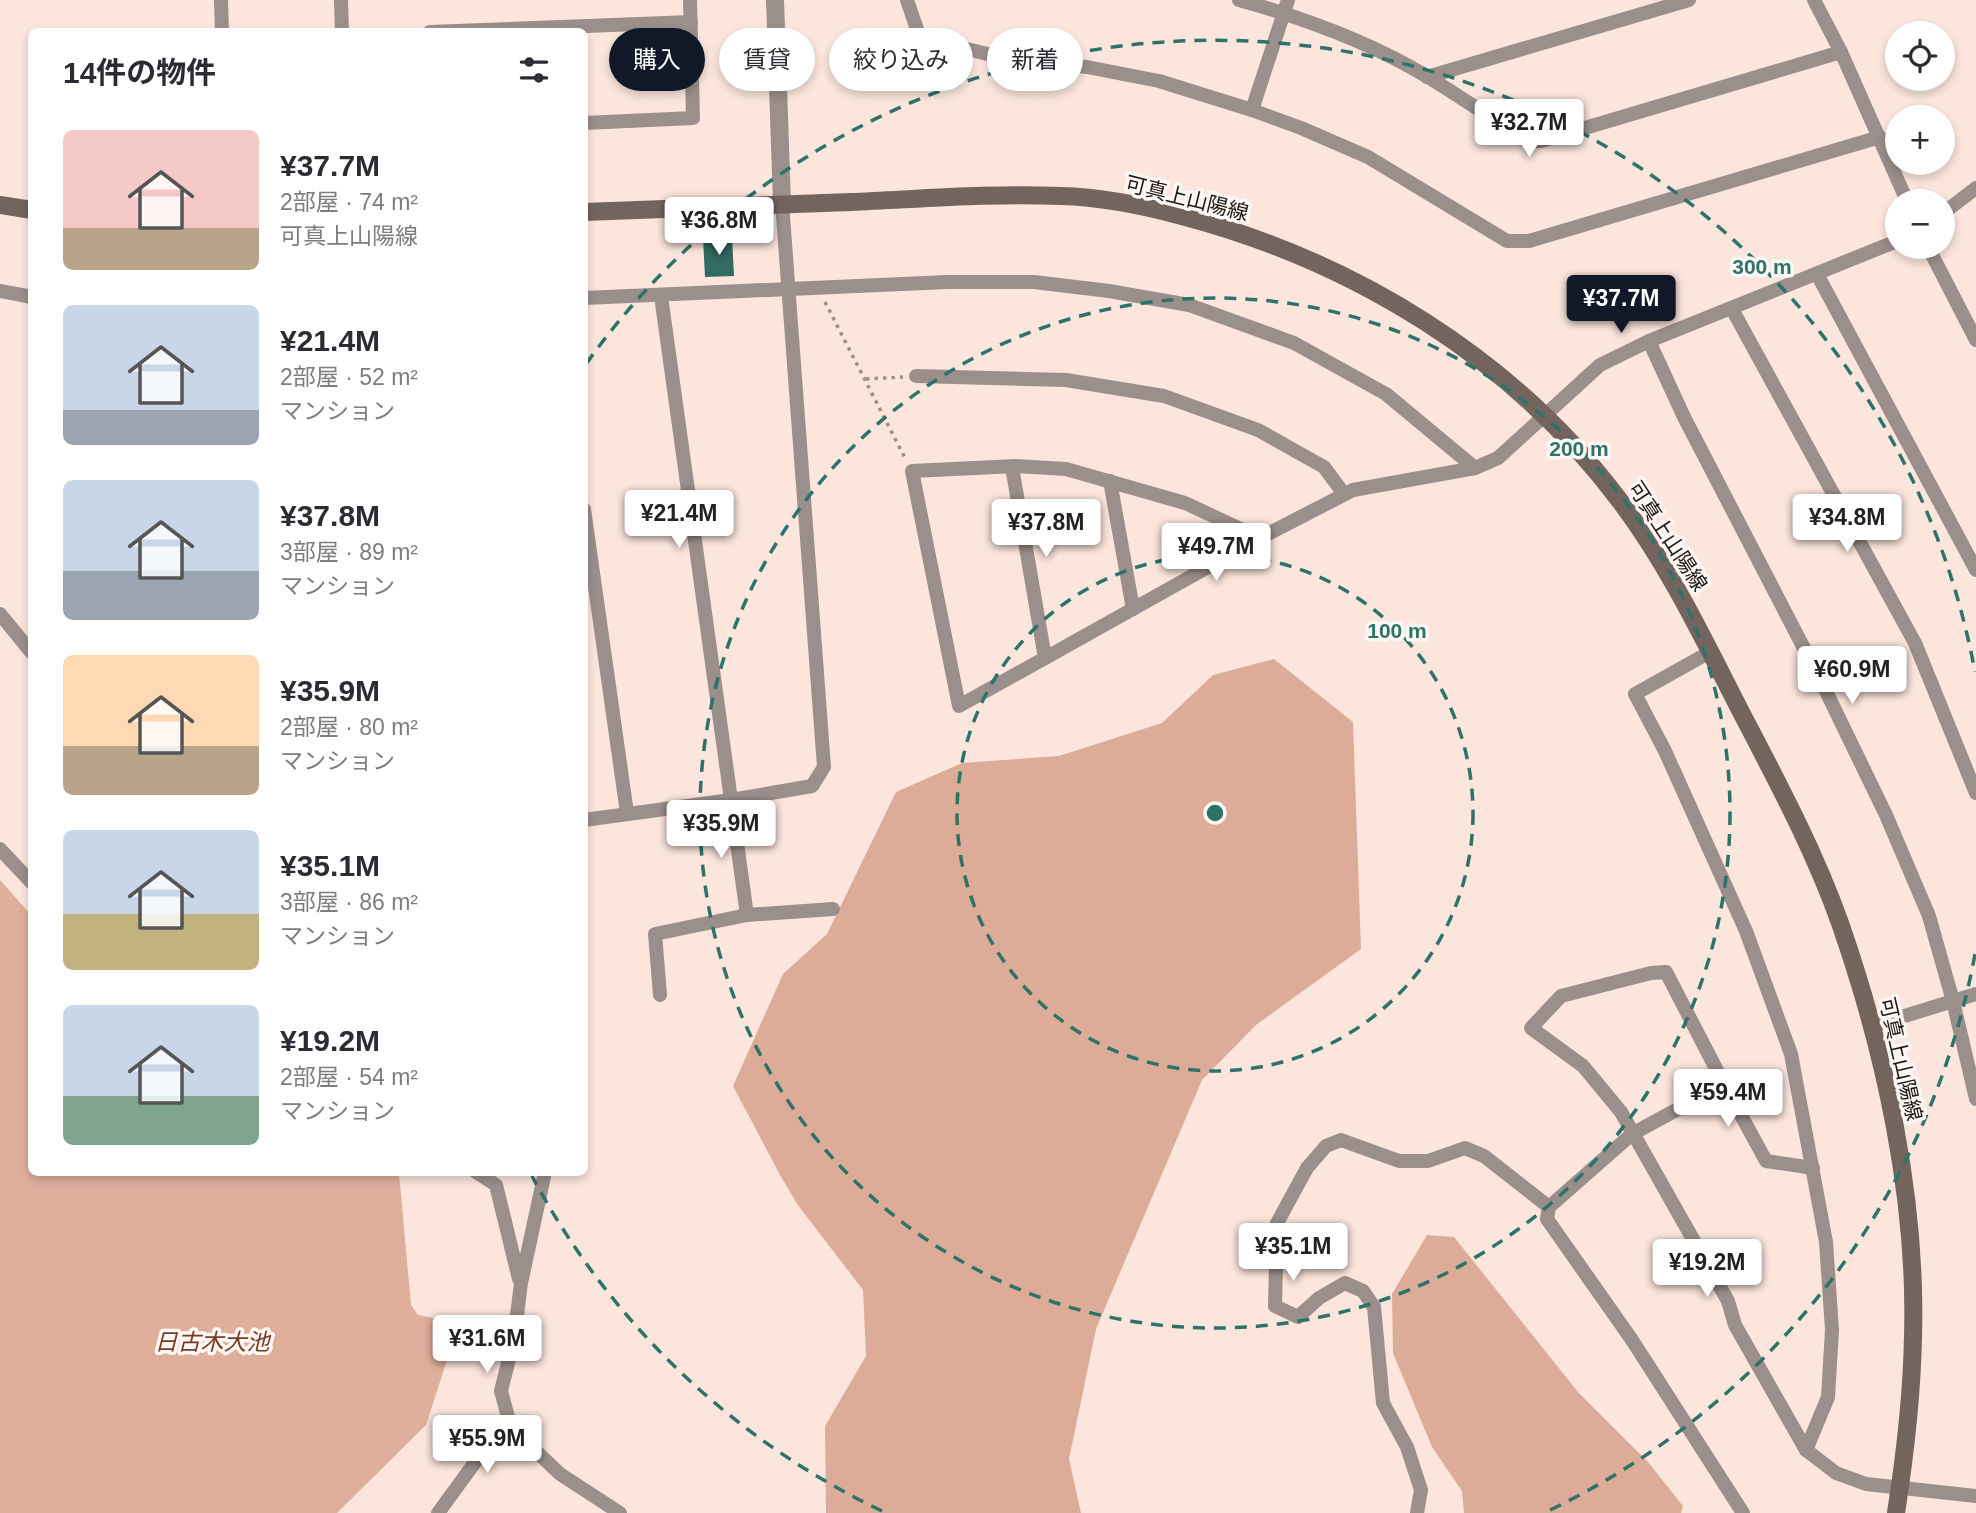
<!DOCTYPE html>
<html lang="ja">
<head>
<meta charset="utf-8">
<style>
  body { margin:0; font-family:Helvetica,"Noto Sans JP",sans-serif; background:#f7f7f7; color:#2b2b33; height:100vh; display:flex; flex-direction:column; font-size:26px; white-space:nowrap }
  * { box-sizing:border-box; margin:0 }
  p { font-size:23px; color:#7c7c81 }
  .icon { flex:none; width:38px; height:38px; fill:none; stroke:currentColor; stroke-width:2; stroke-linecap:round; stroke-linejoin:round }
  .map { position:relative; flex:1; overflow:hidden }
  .details { position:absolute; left:28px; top:28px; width:560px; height:1148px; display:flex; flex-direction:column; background:#fff; border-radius:10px; box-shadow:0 4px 10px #0003 }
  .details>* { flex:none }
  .top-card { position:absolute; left:609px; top:28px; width:665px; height:63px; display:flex; gap:14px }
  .fabs { position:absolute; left:1885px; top:21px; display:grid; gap:14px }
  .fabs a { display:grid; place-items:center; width:70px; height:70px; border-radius:50%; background:#fff; box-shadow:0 4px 10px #0003; font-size:35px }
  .price { position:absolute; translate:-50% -60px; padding:0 16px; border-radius:7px; background:#fff; color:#222; font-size:23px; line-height:46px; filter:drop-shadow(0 2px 4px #0008) }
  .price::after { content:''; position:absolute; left:50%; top:42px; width:21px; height:16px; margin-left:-10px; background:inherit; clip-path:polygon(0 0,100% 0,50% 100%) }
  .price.selected { background:#111827; color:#fff }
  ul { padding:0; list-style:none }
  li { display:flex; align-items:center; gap:21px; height:175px; padding:0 35px }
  li span { display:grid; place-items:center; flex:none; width:196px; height:140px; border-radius:10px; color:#555 }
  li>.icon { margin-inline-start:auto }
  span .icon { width:84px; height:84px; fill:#fffc; stroke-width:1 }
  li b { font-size:30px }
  h2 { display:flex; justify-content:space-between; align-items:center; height:84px; padding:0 35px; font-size:30px }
  .pill { padding:0 24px; border-radius:32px; background:#fff; box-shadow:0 4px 10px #0003; font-size:24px; line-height:63px }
  .pill.selected { background:#111827; color:#fff }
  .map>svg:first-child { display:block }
  .forest { fill:#dcac98 }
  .water { fill:#e0af9c }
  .building { fill:#316b61 }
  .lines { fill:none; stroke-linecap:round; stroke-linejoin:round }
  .path { stroke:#9e8e87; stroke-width:3.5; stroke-dasharray:3.5 5; stroke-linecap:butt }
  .minor { stroke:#9b8f8b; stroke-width:14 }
  .tertiary { stroke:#9b8f8b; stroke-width:18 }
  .secondary { stroke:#74645e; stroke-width:18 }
  .ring { fill:none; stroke:#2e7368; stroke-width:3.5; stroke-dasharray:12 9 }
  .labels { text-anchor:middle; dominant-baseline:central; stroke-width:7; stroke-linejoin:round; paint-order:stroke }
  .street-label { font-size:21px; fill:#1f1612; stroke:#fcf6f4 }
  .water-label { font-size:23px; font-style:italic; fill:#773b20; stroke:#fcf6f4 }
  .centre { fill:#2e7368; stroke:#fcf6f4; stroke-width:3.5 }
  .ring-label { font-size:21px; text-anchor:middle; font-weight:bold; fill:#2e7368; stroke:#fcf6f4; stroke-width:7; stroke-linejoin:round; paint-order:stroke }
</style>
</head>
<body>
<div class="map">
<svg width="1976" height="1513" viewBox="0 0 1976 1513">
  <rect width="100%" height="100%" fill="#fbe5dc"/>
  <!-- forest -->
  <g class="forest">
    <path d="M1274,659l79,63 8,227 -105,76 -54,55 -106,249 -27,130 12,54h-255l-1,-87 41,-70 -3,-66 -66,-86 -18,-31 -46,-87 50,-112 44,-40 69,-142 66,-29 97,-7 103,-33 51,-48z"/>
    <path d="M1427,1235l27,2 124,155 70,70 35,44 -2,7h-217l-2,-22 -30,-44 -39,-94 -1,-59z"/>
  </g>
  <!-- water -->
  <path class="water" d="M0,880l31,35 1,257 367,1 12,132 7,10 41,8 -33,102 -89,88h-337z"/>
  <!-- building -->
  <path class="building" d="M732,237l2,39 -29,1 -2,-39z"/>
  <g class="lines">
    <!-- path -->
    <g class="path">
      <path d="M825,302l81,158"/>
      <path d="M866,379l37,-2"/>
    </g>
    <!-- minor -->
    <g class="minor">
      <path d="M221,0l1,32"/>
      <path d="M341,0l1,32"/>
      <path d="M907,0l13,38 89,21 78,8 72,14 93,29 49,18 67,29 139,84h22l351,-104"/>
      <path d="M1239,0c65,18 131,42 189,77 33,20 66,43 99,64h14l300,-89"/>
      <path d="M1814,0l27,52 66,149"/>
      <path d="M430,32l261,-10"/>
      <path d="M1427,77l262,-77"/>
      <path d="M1252,110l36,-110"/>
      <path d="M584,123l109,-5 -3,-118"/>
      <path d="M1942,214l34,-26"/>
      <path d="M1928,247l48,93"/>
      <path d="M1817,274l159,296"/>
      <path d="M0,291l32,6"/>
      <path d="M661,296l86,619"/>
      <path d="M584,298l363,-16h87l75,9 80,14 105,38 92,51 89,74"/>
      <path d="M1732,309l183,334 61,150"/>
      <path d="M1649,341l35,76 138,266 64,132 43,101 24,85 23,98"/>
      <path d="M916,376l150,4 98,16 94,34 66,37 20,27"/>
      <path d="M1012,467l33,191"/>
      <path d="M1110,481l23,128"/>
      <path d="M584,509l43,304"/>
      <path d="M1260,538l-75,-35 -119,-34 -50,-3 -104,5 47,235 301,-168 93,-48 122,-22 23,-10 102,-93 49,-24 248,-100"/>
      <path d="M0,614l32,39"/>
      <path d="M1710,652l-75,42 30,57 81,180 45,123 35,188 6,88 -4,67 -22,53"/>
      <path d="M584,820l147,-20 81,-14 12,-19 -42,-564"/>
      <path d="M0,849l32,34"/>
      <path d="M660,995l-5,-61 92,-19 86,-6"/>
      <path d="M1872,1026l104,-32"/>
      <path d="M1724,1084l-58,-112 -15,1 -90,23 -30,32 52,38 38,46 107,189 7,24 71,125 30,23 30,11 110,12"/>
      <path d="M476,1172l20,13 23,94"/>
      <path d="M545,1172l-24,111 -7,56 -13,52 7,26 12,19 40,38 60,39"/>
      <path d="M438,1513l70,-96"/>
      <path d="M1417,1513l4,-23 -14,-43 -24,-44 -9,-96 -11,-16 -18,-8 -26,15 -21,19 -23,-11 2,-83 30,-55 19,-22 15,-6 58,21h29l37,-13 19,8 65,51"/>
      <path d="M1743,1513l-111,-173 -85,-121 2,-12 83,-73 92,-50 42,77 47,7"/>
    </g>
    <!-- tertiary -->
    <path class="tertiary" d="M775,0l7,203"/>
    <!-- secondary -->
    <g class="secondary">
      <path d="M0,205l32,5"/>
      <path d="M584,212c89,-4 178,-7 267,-10 70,-3 140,-9 210,-6 38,1 84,10 121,20 171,45 331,142 438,285 49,65 84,139 121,211 36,69 73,138 99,211 45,129 77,276 73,413 -1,59 -8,119 -17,177"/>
    </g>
  </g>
  <!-- distance rings -->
  <g class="ring">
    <circle cx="1215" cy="813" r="258"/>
    <circle cx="1215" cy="813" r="515"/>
    <path d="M1975 954A773 773 0 0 1 1548 1511M882 1511A773 773 0 0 1 532 1176M586 364A773 773 0 0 1 1975 672"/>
  </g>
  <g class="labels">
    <!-- street labels -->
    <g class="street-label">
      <text transform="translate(1187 198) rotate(14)">可真上山陽線</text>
      <text transform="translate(1668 536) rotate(57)">可真上山陽線</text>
      <text transform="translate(1901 1059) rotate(77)">可真上山陽線</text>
    </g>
    <!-- water labels -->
    <g class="water-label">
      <text x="212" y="1342">日古木大池</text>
    </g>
  </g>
  <circle cx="1215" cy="813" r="10" class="centre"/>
  <g class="ring-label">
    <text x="1762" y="274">300 m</text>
    <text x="1579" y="456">200 m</text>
    <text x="1397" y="638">100 m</text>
  </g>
</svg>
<div class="fabs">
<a><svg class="icon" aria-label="locate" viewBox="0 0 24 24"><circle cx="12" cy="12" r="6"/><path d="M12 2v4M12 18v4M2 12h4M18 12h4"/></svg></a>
<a>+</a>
<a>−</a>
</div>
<b class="price" style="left:1529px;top:159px">¥32.7M</b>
<b class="price" style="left:719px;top:257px">¥36.8M</b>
<b class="price selected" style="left:1621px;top:335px">¥37.7M</b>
<b class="price" style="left:679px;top:550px">¥21.4M</b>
<b class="price" style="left:1847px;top:554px">¥34.8M</b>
<b class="price" style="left:1046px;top:559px">¥37.8M</b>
<b class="price" style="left:1216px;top:583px">¥49.7M</b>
<b class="price" style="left:1852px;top:706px">¥60.9M</b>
<b class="price" style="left:721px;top:860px">¥35.9M</b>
<b class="price" style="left:1728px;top:1129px">¥59.4M</b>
<b class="price" style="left:1293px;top:1283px">¥35.1M</b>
<b class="price" style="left:1707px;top:1299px">¥19.2M</b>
<b class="price" style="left:487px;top:1375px">¥31.6M</b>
<b class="price" style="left:487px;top:1475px">¥55.9M</b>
<div class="top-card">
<a class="pill selected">購入</a>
<a class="pill">賃貸</a>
<a class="pill">絞り込み</a>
<a class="pill">新着</a>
</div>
<section class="details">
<h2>14件の物件<svg class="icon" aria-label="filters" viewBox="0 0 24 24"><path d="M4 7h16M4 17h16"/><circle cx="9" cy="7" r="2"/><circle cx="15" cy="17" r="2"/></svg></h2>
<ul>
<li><span style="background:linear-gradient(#f6c9c9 70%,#b9a48a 0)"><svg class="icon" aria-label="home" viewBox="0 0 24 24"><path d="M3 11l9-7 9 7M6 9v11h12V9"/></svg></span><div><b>¥37.7M</b><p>2部屋 · 74 m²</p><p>可真上山陽線</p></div></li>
<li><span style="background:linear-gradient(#c9d6e8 75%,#9aa5b1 0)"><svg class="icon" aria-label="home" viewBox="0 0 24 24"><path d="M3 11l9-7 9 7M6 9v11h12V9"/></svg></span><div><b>¥21.4M</b><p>2部屋 · 52 m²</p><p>マンション</p></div></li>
<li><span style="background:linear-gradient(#c9d6e8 65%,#9aa5b1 0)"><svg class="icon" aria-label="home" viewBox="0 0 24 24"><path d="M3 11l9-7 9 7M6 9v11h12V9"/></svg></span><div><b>¥37.8M</b><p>3部屋 · 89 m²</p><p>マンション</p></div></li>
<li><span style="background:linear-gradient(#ffd9b3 65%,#b9a48a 0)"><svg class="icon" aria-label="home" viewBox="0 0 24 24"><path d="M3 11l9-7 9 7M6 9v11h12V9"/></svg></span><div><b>¥35.9M</b><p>2部屋 · 80 m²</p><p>マンション</p></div></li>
<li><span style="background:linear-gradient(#c9d6e8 60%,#c2b280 0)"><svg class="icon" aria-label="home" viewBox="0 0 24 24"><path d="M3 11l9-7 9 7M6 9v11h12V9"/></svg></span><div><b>¥35.1M</b><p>3部屋 · 86 m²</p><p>マンション</p></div></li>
<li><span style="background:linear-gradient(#c9d6e8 65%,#7fa58c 0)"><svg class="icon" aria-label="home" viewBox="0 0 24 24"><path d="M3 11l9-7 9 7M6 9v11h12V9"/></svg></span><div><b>¥19.2M</b><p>2部屋 · 54 m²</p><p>マンション</p></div></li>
</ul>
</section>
</div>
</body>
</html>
